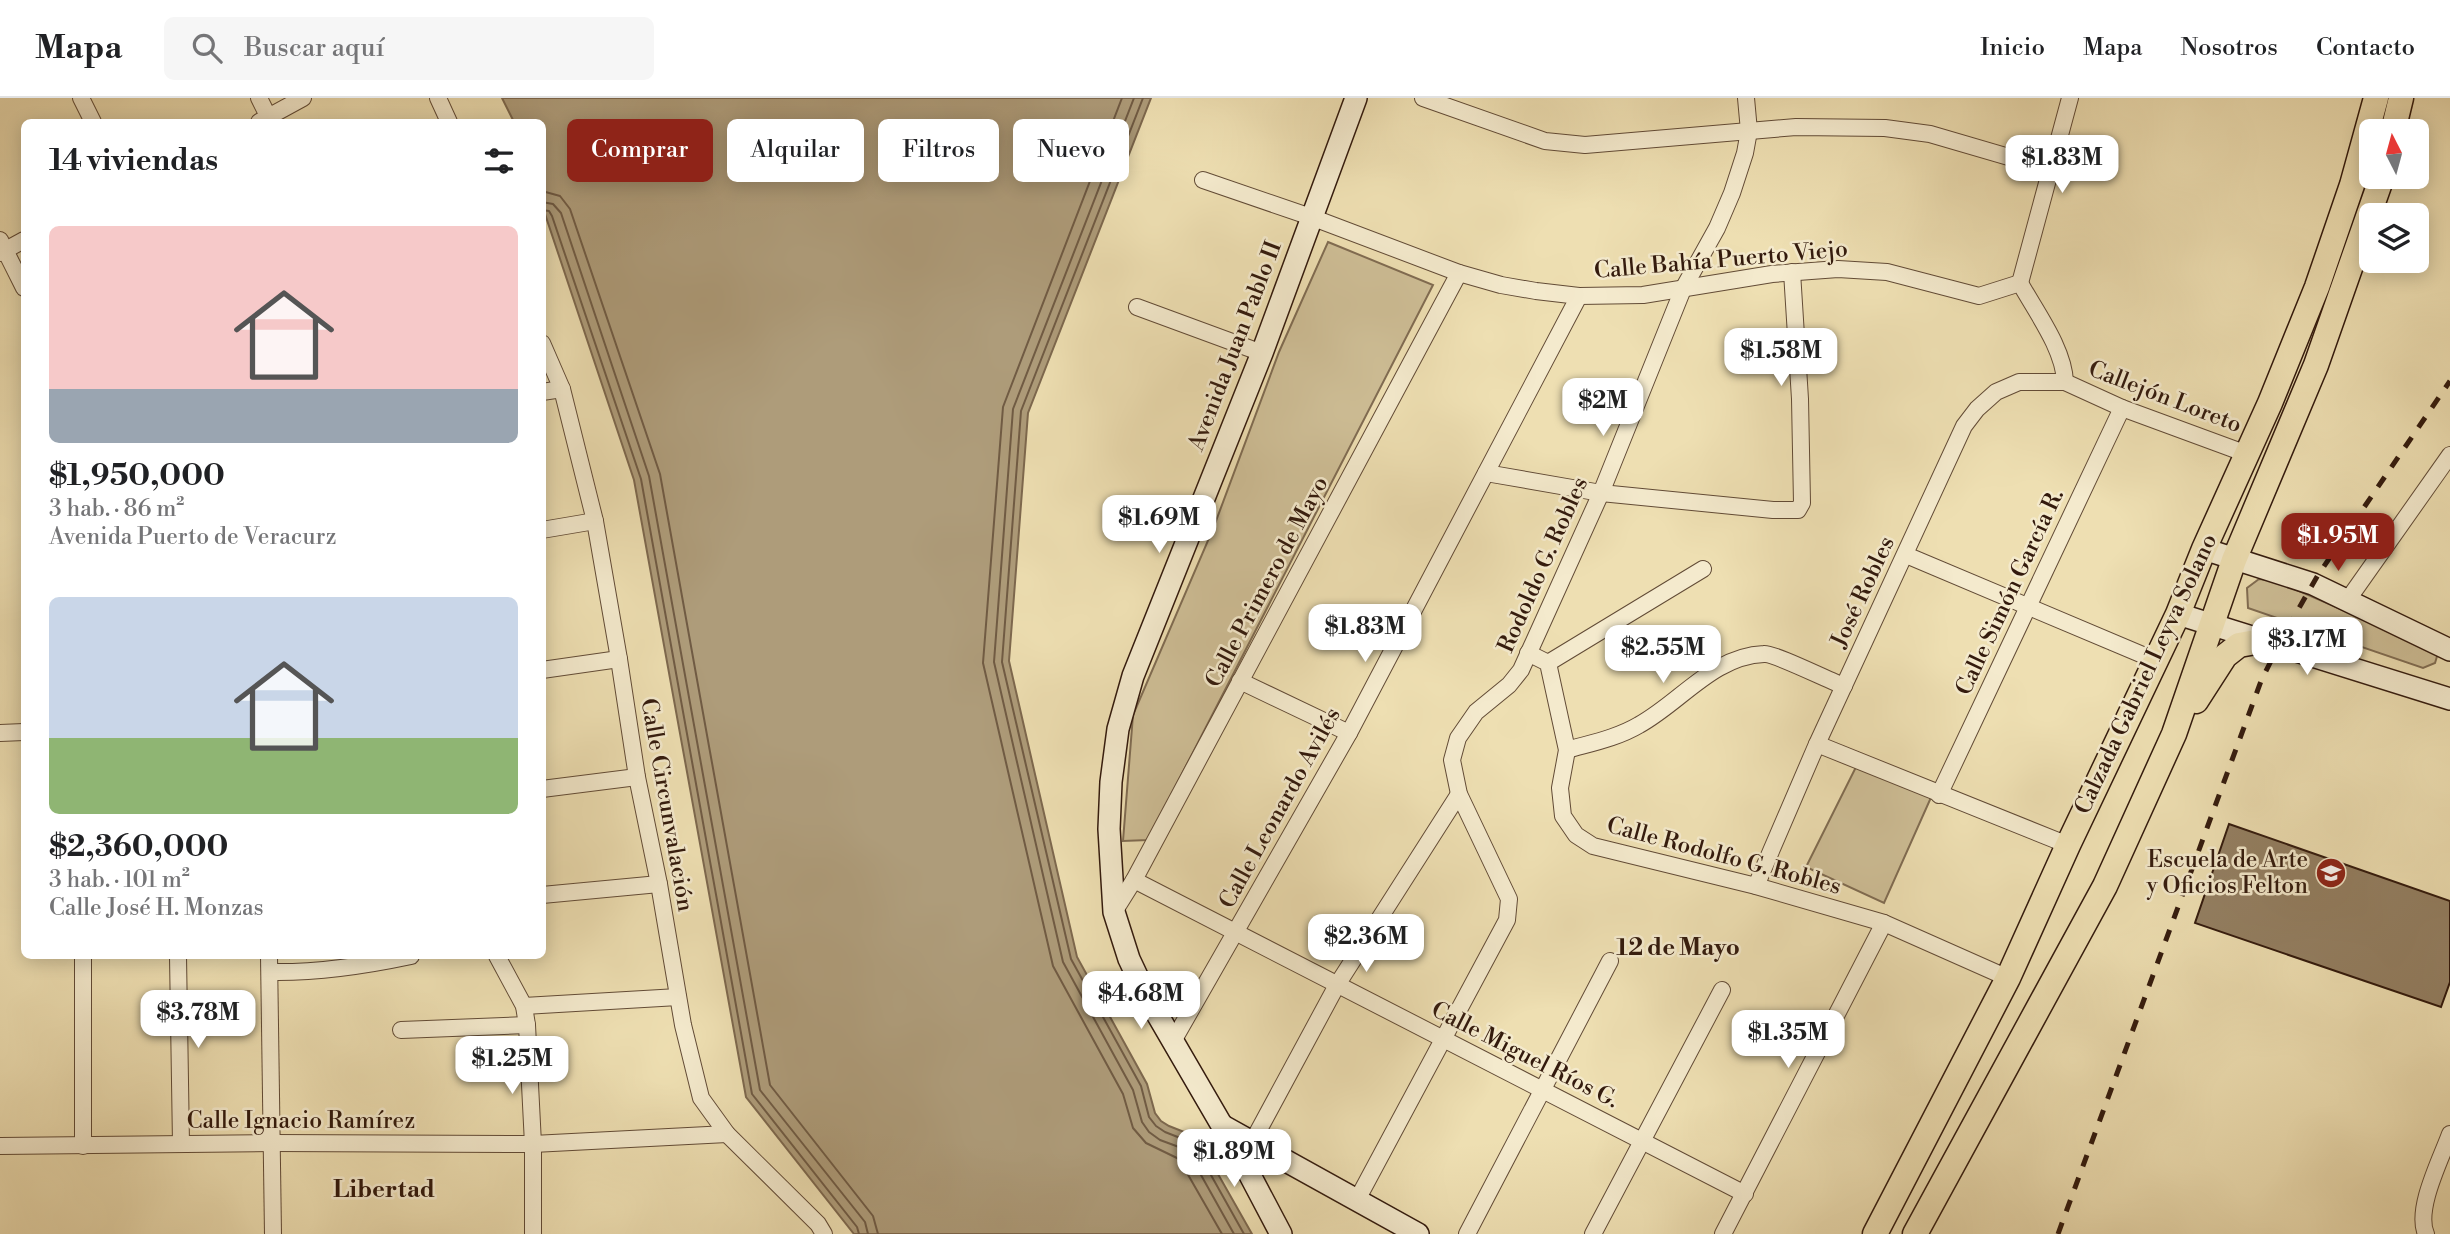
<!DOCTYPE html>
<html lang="es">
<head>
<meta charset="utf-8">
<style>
  body { margin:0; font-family:"Libre Bodoni",serif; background:#f6f6f6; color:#202124; height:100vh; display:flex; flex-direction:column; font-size:26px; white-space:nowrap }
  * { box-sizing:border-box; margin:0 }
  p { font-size:23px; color:#757577 }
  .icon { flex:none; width:38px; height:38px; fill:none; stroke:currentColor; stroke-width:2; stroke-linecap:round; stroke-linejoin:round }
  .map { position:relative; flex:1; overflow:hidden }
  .panel { position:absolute; left:21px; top:21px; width:525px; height:840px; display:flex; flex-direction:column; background:#fff; border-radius:10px; box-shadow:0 4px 18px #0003 }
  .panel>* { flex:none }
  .guide { position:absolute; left:567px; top:21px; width:665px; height:63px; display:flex; gap:14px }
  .needle { width:46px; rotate:354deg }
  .tools { position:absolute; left:2359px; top:21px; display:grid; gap:14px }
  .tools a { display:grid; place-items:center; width:70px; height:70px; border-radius:10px; background:#fff; box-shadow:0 4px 18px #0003; font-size:35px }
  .price { position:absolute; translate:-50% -60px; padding:0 16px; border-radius:14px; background:#fff; color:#222; font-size:23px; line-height:46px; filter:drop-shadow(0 2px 4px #0008) }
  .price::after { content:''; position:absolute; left:50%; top:42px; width:21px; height:16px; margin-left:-10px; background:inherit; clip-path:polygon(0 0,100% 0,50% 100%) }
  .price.current { background:#8f2418; color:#fff }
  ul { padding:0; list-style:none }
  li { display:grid; align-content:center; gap:14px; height:371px; padding:0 28px }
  li span { display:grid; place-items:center; height:217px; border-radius:10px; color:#555 }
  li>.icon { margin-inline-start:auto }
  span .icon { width:126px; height:126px; fill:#fffc; stroke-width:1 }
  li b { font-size:30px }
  h2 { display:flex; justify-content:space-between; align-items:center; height:84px; padding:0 28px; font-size:30px }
  .tag { padding:0 24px; border-radius:10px; background:#fff; box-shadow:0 4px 18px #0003; font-size:24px; line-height:63px }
  .tag.current { background:#8f2418; color:#fff }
  header { display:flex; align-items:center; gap:42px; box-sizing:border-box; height:98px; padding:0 35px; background:#fff; border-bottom:2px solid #e0e0e0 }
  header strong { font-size:33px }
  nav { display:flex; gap:38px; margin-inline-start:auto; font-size:24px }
  .search { width:490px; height:63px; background:#f6f6f6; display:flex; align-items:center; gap:18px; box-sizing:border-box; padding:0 24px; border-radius:10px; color:#757577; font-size:26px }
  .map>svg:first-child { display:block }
  .green { fill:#cebe96; stroke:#806c52; stroke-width:2 }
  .water { fill:#ae9c7a; stroke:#7d684e; stroke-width:2 }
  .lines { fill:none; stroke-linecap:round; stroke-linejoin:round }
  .shore { stroke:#705b44; stroke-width:2 }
  .building { fill:#948063; stroke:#331a0d; stroke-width:2 }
  .street-casing { stroke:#624b36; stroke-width:18 }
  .secondary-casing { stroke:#331a0d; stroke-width:24 }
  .primary-casing { stroke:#331a0d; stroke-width:27 }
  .street { stroke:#f4eacd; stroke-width:16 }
  .secondary { stroke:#f4eacd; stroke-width:21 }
  .primary { stroke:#eedfb2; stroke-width:24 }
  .rail { stroke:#331a0d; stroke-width:5; stroke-dasharray:12 12; stroke-linecap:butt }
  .labels { text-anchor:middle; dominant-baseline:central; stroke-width:5; stroke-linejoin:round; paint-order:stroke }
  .street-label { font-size:23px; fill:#331a0d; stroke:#f4eacd }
  .poi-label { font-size:23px; fill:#331a0d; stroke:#f4eacd; text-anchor:end }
  .neighbourhood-label { font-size:24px; font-weight:bold; fill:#331a0d; stroke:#f4eacd }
</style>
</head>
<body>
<header>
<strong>Mapa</strong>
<div class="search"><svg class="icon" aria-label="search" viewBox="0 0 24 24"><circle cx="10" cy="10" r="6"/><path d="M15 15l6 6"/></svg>Buscar aquí</div>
<nav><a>Inicio</a><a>Mapa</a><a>Nosotros</a><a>Contacto</a></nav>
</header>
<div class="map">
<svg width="2450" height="1136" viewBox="0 0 2450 1136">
  <rect width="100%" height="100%" fill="#eedfb2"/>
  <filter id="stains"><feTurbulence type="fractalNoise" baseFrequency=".00286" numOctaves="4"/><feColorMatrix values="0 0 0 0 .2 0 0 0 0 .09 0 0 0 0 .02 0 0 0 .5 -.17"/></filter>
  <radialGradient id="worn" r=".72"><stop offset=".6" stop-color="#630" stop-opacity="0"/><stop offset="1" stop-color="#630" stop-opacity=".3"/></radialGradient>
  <!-- green -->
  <g class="green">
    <path d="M1328,144l105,43 -285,555 -25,1 10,-126 80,-186 66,-177z"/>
    <path d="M2259,481l17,2 148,64 14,8 -3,10 -12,5 -175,-60 -1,-20z"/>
    <path d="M1859,663l74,32 -49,110 -78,-36z"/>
  </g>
  <!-- water -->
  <path class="water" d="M502,0h649l-123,315 -19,248 68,296 70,127 8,29 6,8 8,5 28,11 55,97h-398l-108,-137 -112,-617 -91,-272 -1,-86h-28z"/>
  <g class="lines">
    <!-- shore -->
    <g class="shore">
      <path d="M1122,0l-119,309 -20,256 70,303 70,128 10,34 13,15 33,16 43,75"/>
      <path d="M1134,0l-121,311 -19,253 69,300 70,128 9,32 7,10 11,8 27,10 47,84"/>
      <path d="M1143,0l-122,313 -19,251 69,297 70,127 8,31 7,9 9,6 28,11 51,91"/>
      <path d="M542,93l18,5 10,13 90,265 110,611 103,131 5,18"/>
      <path d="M542,104l11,2 8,9 88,263 111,614 105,132 3,12"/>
      <path d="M542,112l7,1 3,5 89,263 111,615 105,133 2,7"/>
    </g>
  </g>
  <!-- building -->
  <path class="building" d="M2229,726l221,77v81l-9,25 -246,-84z"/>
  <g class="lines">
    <!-- street casing -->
    <g class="street-casing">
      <g id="street">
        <path d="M81,0l12,24"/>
        <path d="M259,0l12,24"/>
        <path d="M438,0l11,24"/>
        <path d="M1423,0l122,43 40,4 211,-18 89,1 45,6 120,35"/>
        <path d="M259,24l44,-24"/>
        <path d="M1203,82l108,37 148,56 42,12 35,6 43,5 64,-1 129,-21 66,-5 49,3 92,24 41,-13c16,29 44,66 45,99"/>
        <path d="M0,142l24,48"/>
        <path d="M0,155l24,-13"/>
        <path d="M2020,185l50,-185"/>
        <path d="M1137,209l125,46"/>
        <path d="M542,245l20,46 33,132 24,138 18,118 22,107 24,141 18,73 26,36 91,90 6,10"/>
        <path d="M542,294l20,-3"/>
        <path d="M1486,375l115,20 172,17h25l4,-7 -2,-104 -8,-127"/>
        <path d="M542,432l53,-9"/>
        <path d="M1906,457l251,106"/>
        <path d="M2347,503l103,-146"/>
        <path d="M1528,555l20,10 19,87 -7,38 3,28 13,19 17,11 163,40 128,37 124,55"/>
        <path d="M1548,565l155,-94"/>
        <path d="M542,572l77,-11"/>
        <path d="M1240,583l109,52"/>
        <path d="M0,635l24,-1"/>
        <path d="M1817,646l251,101"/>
        <path d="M1567,652c24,-7 50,-12 72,-25 42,-23 74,-69 125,-71 10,-1 66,27 80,32"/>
        <path d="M542,691l95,-12"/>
        <path d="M1939,697l183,-387"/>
        <path d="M1134,782l611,314"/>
        <path d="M1756,788l61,-142 147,-318 13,-17 19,-17 23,-10h46l57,26 125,46"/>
        <path d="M542,797l117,-11"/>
        <path d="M1114,814l20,-32 325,-607"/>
        <path d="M83,858v190"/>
        <path d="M178,858l3,188"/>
        <path d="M269,858l4,278"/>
        <path d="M497,858l27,50 3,19 6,119v90"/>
        <path d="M270,874c49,1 94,-6 141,-16"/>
        <path d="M524,908l154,-9"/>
        <path d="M401,932l126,-5"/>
        <path d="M1172,945l177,-310 230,-437"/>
        <path d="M0,1048l273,-3 260,1 194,-10"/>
        <path d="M1248,1052l89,-165 122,-191"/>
        <path d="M1357,1102l150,-280 2,-21 -50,-105 -7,-34 6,-22 18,-26 33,-27 12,-15 80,-177 82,-204 34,-61 15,-35 13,-40 4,-22 -3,-33"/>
        <path d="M1467,1136l143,-273"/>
        <path d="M1593,1136l129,-244"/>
        <path d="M1723,1136l161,-311"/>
        <path d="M2426,1136c-11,-25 15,-75 24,-100"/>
      </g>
    </g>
    <!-- secondary casing -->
    <g class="secondary-casing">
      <g id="secondary">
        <path d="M2204,451l109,35 137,66"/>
        <path d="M2178,516l272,85"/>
        <path d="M1223,1028l195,108"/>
        <path d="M1281,1136l-39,-74 -96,-165 -17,-36 -15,-47 -5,-83 2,-47 7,-53 15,-53 129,-323 94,-255"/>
      </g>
    </g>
    <!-- primary casing -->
    <g class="primary-casing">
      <g id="primary">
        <path d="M2393,33l8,-33"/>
        <path d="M2196,603l29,-45 14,-11 22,-4"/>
        <path d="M1875,1136l133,-256 60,-133 110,-231 26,-65 66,-146 47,-116 35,-102 24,-87"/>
        <path d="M1915,1136l190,-348 69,-152 60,-174 82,-195 66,-188"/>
      </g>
    </g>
    <!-- street -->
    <use href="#street" class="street"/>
    <!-- secondary -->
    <use href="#secondary" class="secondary"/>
    <!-- primary -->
    <use href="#primary" class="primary"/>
    <!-- rail -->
    <path class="rail" d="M2058,1136l203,-553 26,-52 31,-54 132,-194"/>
  </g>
  <!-- icons -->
  <defs>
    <g id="school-disc" transform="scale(1.575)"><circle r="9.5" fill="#8f2418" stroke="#f4eacd"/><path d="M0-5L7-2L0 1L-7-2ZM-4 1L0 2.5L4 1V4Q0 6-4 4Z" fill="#fff"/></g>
  </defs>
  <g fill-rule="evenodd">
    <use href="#school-disc" x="2331" y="775"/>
  </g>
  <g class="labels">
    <!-- street labels -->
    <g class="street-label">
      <text transform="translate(1721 162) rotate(-5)">Calle Bahía Puerto Viejo</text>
      <text transform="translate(1235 248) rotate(-69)">Avenida Juan Pablo II</text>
      <text transform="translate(2165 299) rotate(21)">Callejón Loreto</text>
      <text transform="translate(1543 467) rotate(-66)">Rodoldo G. Robles</text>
      <text transform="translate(1267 484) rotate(-62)">Calle Primero de Mayo</text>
      <text transform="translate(1863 494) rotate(-65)">José Robles</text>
      <text transform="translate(2010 494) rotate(-65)">Calle Simón García R.</text>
      <text transform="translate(2146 576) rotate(-65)">Calzada Gabriel Leyva Solano</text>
      <text transform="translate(667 707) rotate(80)">Calle Circunvalación</text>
      <text transform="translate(1280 710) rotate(-61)">Calle Leonardo Avilés</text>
      <text transform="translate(1724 758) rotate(15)">Calle Rodolfo G. Robles</text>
      <text transform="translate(1525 957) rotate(27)">Calle Miguel Ríos G.</text>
      <text x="301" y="1023">Calle Ignacio Ramírez</text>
    </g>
    <!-- poi labels -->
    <g class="poi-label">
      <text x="2308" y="762">Escuela de Arte<tspan x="2308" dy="26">y Oficios Felton</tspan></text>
    </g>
    <!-- neighbourhood labels -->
    <g class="neighbourhood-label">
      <text x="1678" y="850">12 de Mayo</text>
      <text x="384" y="1092">Libertad</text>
    </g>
  </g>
  <rect width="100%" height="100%" filter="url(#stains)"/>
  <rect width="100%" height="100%" fill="url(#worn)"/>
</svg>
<div class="tools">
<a><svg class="needle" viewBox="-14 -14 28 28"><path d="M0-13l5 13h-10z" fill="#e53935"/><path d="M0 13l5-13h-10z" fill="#757577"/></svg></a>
<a><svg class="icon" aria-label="layers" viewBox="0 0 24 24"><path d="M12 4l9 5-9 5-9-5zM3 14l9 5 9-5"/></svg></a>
</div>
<b class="price" style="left:2062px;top:97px">$1.83M</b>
<b class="price" style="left:1781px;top:290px">$1.58M</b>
<b class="price" style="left:1603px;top:340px">$2M</b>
<b class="price" style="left:1159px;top:457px">$1.69M</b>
<b class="price current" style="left:2338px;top:475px">$1.95M</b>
<b class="price" style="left:1365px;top:566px">$1.83M</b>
<b class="price" style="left:2307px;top:579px">$3.17M</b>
<b class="price" style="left:1663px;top:587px">$2.55M</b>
<b class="price" style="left:1366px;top:876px">$2.36M</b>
<b class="price" style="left:1141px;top:933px">$4.68M</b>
<b class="price" style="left:198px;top:952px">$3.78M</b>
<b class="price" style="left:1788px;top:972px">$1.35M</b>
<b class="price" style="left:512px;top:998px">$1.25M</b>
<b class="price" style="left:1234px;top:1091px">$1.89M</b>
<div class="guide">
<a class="tag current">Comprar</a>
<a class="tag">Alquilar</a>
<a class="tag">Filtros</a>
<a class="tag">Nuevo</a>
</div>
<section class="panel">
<h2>14 viviendas<svg class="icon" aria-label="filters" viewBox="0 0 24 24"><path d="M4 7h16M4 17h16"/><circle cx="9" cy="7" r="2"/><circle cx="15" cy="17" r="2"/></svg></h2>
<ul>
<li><span style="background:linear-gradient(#f6c9c9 75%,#9aa5b1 0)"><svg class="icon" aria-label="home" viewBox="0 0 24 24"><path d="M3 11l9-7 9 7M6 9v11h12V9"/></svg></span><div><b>$1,950,000</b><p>3 hab. · 86 m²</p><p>Avenida Puerto de Veracurz</p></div></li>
<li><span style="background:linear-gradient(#c9d6e8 65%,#8fb573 0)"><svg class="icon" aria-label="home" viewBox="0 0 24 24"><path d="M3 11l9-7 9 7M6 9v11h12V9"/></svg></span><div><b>$2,360,000</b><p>3 hab. · 101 m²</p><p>Calle José H. Monzas</p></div></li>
</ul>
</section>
</div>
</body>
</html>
